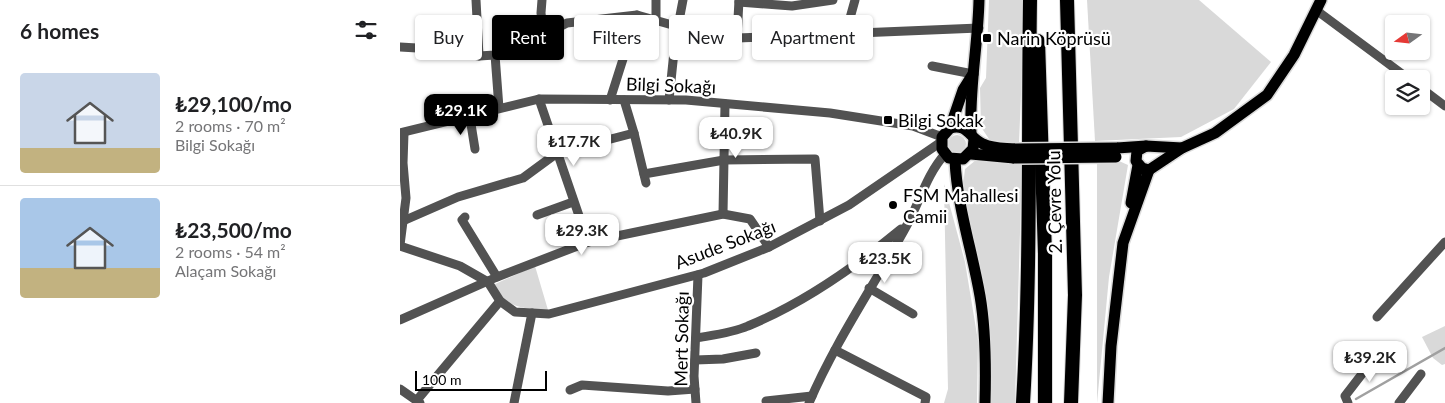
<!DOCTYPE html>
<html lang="en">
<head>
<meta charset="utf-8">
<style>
  body { margin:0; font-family:Lato,sans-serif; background:#f6f6f6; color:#202124; height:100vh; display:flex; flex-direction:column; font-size:19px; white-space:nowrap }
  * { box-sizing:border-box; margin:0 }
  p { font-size:16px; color:#757577 }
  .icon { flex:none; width:28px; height:28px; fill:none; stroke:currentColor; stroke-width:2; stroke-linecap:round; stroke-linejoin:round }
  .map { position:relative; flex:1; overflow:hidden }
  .details { display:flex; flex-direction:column; background:#fff; width:400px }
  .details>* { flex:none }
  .guide { position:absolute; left:15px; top:15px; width:475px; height:45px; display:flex; gap:10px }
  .needle { width:32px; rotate:255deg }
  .controls { position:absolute; left:985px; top:15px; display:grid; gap:10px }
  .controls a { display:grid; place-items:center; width:45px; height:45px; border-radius:5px; background:#fff; box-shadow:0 1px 4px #0004; font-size:25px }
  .scale { position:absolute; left:15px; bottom:12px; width:132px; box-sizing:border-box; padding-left:5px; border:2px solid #000; border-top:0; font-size:14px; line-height:18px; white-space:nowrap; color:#000; -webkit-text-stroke:4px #fff; paint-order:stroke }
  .price { position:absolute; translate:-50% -42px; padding:0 11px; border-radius:10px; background:#fff; color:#222; font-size:16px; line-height:32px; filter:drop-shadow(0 1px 2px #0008) }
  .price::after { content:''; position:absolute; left:50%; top:30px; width:15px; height:11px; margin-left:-8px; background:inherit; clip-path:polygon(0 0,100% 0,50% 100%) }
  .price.active { background:#000; color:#fff }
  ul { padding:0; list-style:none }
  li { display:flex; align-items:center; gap:15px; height:125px; padding:0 20px }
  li+li { border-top:1px solid #e0e0e0 }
  li span { display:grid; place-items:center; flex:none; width:140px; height:100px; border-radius:5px; color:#555 }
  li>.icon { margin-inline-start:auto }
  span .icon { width:60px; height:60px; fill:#fffc; stroke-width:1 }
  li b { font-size:21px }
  h2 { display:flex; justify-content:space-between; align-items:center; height:60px; padding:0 20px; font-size:21px }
  .chip { padding:0 18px; border-radius:5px; background:#fff; box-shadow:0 1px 4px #0004; font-size:18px; line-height:45px }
  .chip.active { background:#000; color:#fff }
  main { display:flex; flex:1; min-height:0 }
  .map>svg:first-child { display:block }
  .green { fill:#d9d9d9 }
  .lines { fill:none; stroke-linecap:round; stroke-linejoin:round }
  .stream { stroke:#a0a0a0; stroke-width:2.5 }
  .major-casing { stroke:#dbdbdb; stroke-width:14 }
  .highway-casing { stroke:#dbdbdb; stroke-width:16 }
  .minor { stroke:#525252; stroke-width:9 }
  .major { stroke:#000; stroke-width:11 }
  .highway { stroke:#000; stroke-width:14 }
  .major-bridge-casing { stroke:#dbdbdb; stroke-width:14; stroke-linecap:butt }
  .major-bridge { stroke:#000; stroke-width:11 }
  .poi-dot { fill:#000; stroke:#fff; stroke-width:2 }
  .labels { text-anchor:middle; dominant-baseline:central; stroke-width:4.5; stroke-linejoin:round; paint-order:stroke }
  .poi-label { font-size:18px; fill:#000; stroke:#fff; text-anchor:start }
  .street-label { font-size:18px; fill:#000; stroke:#fff }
</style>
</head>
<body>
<main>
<section class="details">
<h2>6 homes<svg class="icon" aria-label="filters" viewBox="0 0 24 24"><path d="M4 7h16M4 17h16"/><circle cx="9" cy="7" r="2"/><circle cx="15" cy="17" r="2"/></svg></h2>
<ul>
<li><span style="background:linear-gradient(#c9d6e8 75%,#c2b280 0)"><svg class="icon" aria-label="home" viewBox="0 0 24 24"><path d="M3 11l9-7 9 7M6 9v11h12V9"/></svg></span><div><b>₺29,100/mo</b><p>2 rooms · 70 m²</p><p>Bilgi Sokağı</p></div></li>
<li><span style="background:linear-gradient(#a9c7e8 70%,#c2b280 0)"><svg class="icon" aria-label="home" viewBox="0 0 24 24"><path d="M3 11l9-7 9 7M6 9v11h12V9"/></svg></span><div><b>₺23,500/mo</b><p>2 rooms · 54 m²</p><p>Alaçam Sokağı</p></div></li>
</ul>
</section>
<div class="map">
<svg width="1045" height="403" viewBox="0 0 1045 403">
  <rect width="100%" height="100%" fill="#fff"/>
  <!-- green -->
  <g class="green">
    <path d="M589,0h33l2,22 -5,121 -28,-1 -10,-15 -1,-39 6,-10z"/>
    <path d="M687,0h112l72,62 -37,47 -53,28 -86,4z"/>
    <circle cx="557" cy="144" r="9"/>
    <path d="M576,160l46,4 -7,239h-23l-5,-90 -24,-127 2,-17z"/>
    <path d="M697,161h22l9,4 -19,112 -12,126z"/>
    <path d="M544,184l21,78 13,79 -1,62h-33l4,-14z"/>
    <path d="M135,266l13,44c-27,-2 -40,-1 -55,-25z"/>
    <path d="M1045,326v38l-3,1 -9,-7 -11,-21z"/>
  </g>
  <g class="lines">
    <!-- stream -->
    <path class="stream" d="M956,399l89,-51"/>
    <!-- major casing -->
    <g class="major-casing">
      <g id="major">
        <path d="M573,74l-10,16 -13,38 -8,9v12l7,9 14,1 10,-10 1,-10"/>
        <path d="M550,128c18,-5 19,10 33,16 10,5 21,4 32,5"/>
        <path d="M571,133c-2,-45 7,-88 8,-133"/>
        <path d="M746,146l-9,5 -1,10 6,7 7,2 33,-22 33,-15 52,-38 27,-40 27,-55"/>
        <path d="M717,148l29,-2 36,2"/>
        <path d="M571,154l43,4"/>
        <path d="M555,160c2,46 17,90 25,136 6,35 6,71 5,107"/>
        <path d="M731,203l7,-38"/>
        <path d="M708,403l3,-57 12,-103 26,-73"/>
      </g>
    </g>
    <!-- highway casing -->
    <g class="highway-casing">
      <g id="highway">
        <path d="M667,0l8,295 -4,108"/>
        <path d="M638,41l7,213v149"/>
        <path d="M623,403c8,-134 5,-269 7,-403"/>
      </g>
    </g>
    <!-- minor -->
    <g class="minor">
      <path d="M76,0l3,56"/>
      <path d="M142,0l-1,13 3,23"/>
      <path d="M339,2l53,4 41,-6"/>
      <path d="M916,10l93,69"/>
      <path d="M256,19v-19"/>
      <path d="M439,34l11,-16 5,-18"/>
      <path d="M337,38l2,-38"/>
      <path d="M0,47l34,2 45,7 16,-1 23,-7 49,-25 70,-8 74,21 26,2 242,-10"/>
      <path d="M95,55l4,53"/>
      <path d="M532,66l41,8"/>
      <path d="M1021,88l24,18"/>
      <path d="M139,99l49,143"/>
      <path d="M210,100l27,-85"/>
      <path d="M269,100l6,-58 8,-42"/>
      <path d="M70,118l5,31"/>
      <path d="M0,133l139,-34 147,1 144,13 83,13 29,11"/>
      <path d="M234,133l12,50"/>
      <path d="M244,174l80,-14 91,-1 5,62"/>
      <path d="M323,214l2,-110"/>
      <path d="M137,215l36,-13"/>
      <path d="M65,217l-3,3 35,57"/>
      <path d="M3,221l55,-24 65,-19 34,-25 77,-20 -10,-33"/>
      <path d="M0,245l6,-47 -3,-35 1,-30"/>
      <path d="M0,246l60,20 28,16 12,19 15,11 34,2 155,-41 65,-26 80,-42 92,-63"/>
      <path d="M469,288l44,26"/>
      <path d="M977,317l68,-75"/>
      <path d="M0,320l97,-43 91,-35 135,-28 27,5 19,28"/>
      <path d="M296,338c17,-3 36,-5 52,-12 56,-23 107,-59 153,-97"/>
      <path d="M435,350l91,47 -1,6"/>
      <path d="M295,360l28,-1 33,-6"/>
      <path d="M0,389l20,14"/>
      <path d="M170,390l12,-5 86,6 27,-2"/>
      <path d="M17,400l83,-99"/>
      <path d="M366,401l46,-5"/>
      <path d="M114,403l18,-90"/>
      <path d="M296,403l-2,-27 4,-101"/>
      <path d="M409,403c27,-63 66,-119 98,-178 13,-24 20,-51 38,-71"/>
      <path d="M948,403l-3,-7 27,-35"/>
      <path d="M999,403l22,-29"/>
    </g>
    <!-- major -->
    <use href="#major" class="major"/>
    <!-- highway -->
    <use href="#highway" class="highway"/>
    <!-- major-bridge casing -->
    <g class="major-bridge-casing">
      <g id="major-bridge">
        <path d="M615,149l102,-1"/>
        <path d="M614,158l102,-1"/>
      </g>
    </g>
    <!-- major-bridge -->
    <use href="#major-bridge" class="major-bridge"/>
  </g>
  <!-- markers -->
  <g class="poi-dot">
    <rect x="582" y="33" width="10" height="10" rx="2.5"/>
    <rect x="483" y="115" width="10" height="10" rx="2.5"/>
    <circle cx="493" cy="205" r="5"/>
  </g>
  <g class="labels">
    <!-- poi labels -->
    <g class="poi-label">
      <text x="597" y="38">Narin Köprüsü</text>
      <text x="498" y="120">Bilgi Sokak</text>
      <text x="503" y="195">FSM Mahallesi<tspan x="503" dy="21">Camii</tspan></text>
    </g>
    <!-- street labels -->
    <g class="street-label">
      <text transform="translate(271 85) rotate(2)">Bilgi Sokağı</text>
      <text transform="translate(654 202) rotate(-91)">2. Çevre Yolu</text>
      <text transform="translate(325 244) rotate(-21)">Asude Sokağı</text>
      <text transform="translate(281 339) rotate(-89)">Mert Sokağı</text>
    </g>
  </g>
</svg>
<div class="controls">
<a><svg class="needle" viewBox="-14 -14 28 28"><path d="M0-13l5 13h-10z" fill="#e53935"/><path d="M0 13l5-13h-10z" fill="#757577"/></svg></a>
<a><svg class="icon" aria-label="layers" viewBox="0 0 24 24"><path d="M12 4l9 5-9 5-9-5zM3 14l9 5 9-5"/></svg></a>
</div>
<div class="scale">100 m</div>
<b class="price active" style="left:61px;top:136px">₺29.1K</b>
<b class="price" style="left:336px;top:159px">₺40.9K</b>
<b class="price" style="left:174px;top:167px">₺17.7K</b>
<b class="price" style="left:182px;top:256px">₺29.3K</b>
<b class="price" style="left:485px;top:284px">₺23.5K</b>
<b class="price" style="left:970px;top:383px">₺39.2K</b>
<div class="guide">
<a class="chip">Buy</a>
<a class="chip active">Rent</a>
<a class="chip">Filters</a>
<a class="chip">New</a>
<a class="chip">Apartment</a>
</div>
</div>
</main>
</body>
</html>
